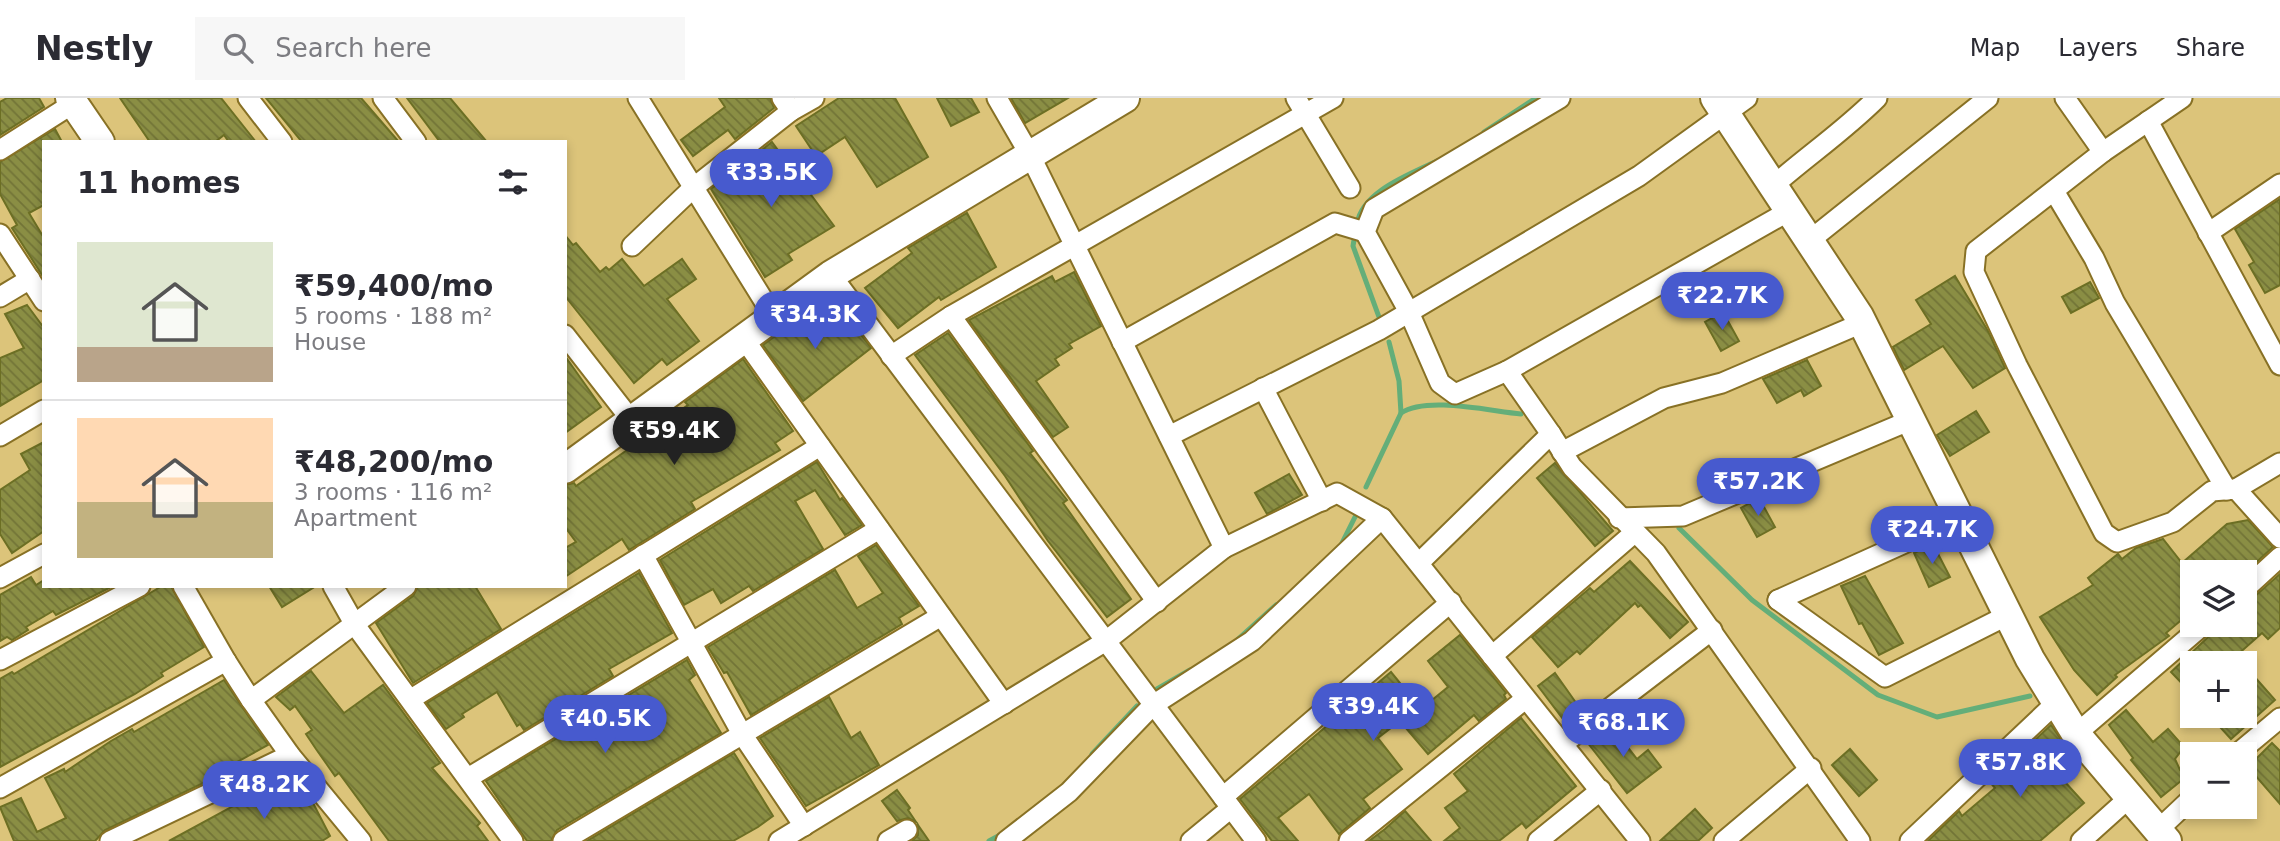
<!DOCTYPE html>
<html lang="en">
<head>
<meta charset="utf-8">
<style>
  body { margin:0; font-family:"DejaVu Sans",sans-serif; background:#f7f7f7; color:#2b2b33; height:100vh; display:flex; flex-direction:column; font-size:26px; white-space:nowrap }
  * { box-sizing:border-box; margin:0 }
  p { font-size:23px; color:#7c7c81 }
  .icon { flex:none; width:38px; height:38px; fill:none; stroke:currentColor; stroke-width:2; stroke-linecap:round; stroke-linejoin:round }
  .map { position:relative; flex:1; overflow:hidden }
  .sheet { position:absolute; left:42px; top:42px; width:525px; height:448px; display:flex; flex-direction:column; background:#fff; border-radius:0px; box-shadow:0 4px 10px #0003 }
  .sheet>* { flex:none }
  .buttons { position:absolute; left:2180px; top:462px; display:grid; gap:14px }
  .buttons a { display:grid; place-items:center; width:77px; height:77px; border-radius:0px; background:#fff; box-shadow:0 4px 10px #0003; font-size:35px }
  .price { position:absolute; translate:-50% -60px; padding:0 16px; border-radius:24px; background:#475ace; color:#fff; font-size:23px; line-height:46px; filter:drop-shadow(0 2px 4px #0008) }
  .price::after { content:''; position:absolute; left:50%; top:42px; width:21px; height:16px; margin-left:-10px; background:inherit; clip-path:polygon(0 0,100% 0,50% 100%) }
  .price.on { background:#222; color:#fff }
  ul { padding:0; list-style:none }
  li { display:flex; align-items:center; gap:21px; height:175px; padding:0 35px }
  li+li { border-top:2px solid #e1e1e2 }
  li span { display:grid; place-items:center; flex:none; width:196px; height:140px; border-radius:0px; color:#555 }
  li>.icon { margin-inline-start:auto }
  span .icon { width:84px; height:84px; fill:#fffc; stroke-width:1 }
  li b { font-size:30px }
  h2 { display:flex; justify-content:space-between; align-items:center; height:84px; padding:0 35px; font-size:30px }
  header { display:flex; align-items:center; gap:42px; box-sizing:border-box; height:98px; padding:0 35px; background:#fff; border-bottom:2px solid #e1e1e2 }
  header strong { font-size:33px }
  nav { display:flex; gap:38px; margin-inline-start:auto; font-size:24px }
  .search { width:490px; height:63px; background:#f7f7f7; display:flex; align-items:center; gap:18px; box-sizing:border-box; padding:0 24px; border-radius:0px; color:#7c7c81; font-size:26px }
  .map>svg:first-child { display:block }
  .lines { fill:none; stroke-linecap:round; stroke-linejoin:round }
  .stream { stroke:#64ae79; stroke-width:5 }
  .building { fill:url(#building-back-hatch); stroke:#6c6f24; stroke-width:2 }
  .street-casing { stroke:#887125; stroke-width:23 }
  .secondary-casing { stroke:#887125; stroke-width:32 }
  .street { stroke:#fff; stroke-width:19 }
  .secondary { stroke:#fff; stroke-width:28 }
</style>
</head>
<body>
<header>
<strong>Nestly</strong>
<div class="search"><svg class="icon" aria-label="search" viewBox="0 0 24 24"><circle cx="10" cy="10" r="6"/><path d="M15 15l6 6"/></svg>Search here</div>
<nav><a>Map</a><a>Layers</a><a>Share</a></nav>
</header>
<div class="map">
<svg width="2280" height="743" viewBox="0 0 2280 743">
  <defs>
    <pattern id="building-back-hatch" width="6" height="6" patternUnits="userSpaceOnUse" patternTransform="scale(1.75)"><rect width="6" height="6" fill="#8a8e44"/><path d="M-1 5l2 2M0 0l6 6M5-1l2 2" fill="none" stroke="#727437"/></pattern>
  </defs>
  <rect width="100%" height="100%" fill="#dcc47a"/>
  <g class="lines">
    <!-- stream -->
    <g class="stream">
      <path d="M1484,34l52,-34"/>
      <path d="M1357,126c5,-33 54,-50 80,-63"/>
      <path d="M1355,136l-2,12 26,71"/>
      <path d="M1389,244l10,39 2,32"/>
      <path d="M1366,389l35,-74c26,-17 88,-2 120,1"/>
      <path d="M1679,430l73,72 126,95 59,22 93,-21"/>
      <path d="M1342,445l16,-32"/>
      <path d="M1237,542l39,-35"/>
      <path d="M1157,591l33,-19"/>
      <path d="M1092,656l45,-48"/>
      <path d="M989,743l13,-7"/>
    </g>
  </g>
  <!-- building -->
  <g class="building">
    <path d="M7,0h32l5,9 -44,28v-33z"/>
    <path d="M120,0h101l35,44h-27l-5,-7 -9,7h-65z"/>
    <path d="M266,0h95l38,44h-97z"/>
    <path d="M407,0h43l37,44h-47z"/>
    <path d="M719,0h51l4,10 -39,31 -7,-9 -35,26 -12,-16 44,-33z"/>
    <path d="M839,0h56l33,59 -51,30 -32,-50 -29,19 -20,-30z"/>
    <path d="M937,0h34l8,14 -28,14z"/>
    <path d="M1011,0h57l-43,25z"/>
    <path d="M55,31l7,13h-18v63l-15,8 15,25v40l-32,-50 5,-3 -17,-31v-32z"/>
    <path d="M772,44l62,84 -46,28 4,6 -27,17 -54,-88z"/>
    <path d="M2280,101v86l-15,8 -16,-28 5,-3 -19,-33z"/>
    <path d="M967,115l29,54 -55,33 -2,-3 -41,31 -33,-40 47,-35 -4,-5z"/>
    <path d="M565,137l8,10 3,-2 24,29 6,-5 3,3 13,-11 22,27 38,-27 14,20 -29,20 32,42 -32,24 -5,-6 -28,24 -69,-87z"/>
    <path d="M1074,174l27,54 -32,18 3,4 -17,11 4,6 -23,16 32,46 -15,10 -84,-117 83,-44 3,6z"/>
    <path d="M1955,178l33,55 17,37 -32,20 -30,-42 -39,24 -11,-23 38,-23 -15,-24z"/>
    <path d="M2090,184l9,16 -28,15 -9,-16z"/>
    <path d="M822,204l23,32 10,-7 16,21 -68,53 -40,-56z"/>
    <path d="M27,207l17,23v52l-44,26v-48l24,-10 -19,-34z"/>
    <path d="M1723,214l16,29 -18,10 -16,-29z"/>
    <path d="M948,235l85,118 -3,2 37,47 -4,3 68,96 -24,18 -59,-76 -43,-65 -90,-121z"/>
    <path d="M565,258l36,51 -36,26z"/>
    <path d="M743,261l50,72 -18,12 5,7 -89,52 4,7 -66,41 -7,-11 -57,38v-29l11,-6 -11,-15v-42l9,-2 2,3 88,-62 -1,-2 25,-17 -3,-3z"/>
    <path d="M1807,262l14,26 -17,10 -3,-6 -24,13 -14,-24z"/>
    <path d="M1976,313l13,21 -39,24 -13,-21z"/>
    <path d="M44,344v89l-32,22 -12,-19v-44l30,-20 -9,-16z"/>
    <path d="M817,364l23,38 2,-2 20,27 -17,10 -30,-45 -20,11 28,48 -70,42 -4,-5 -28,17 -8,-14 -29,16 -24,-45z"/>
    <path d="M1555,365l58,68 -18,15 -58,-68z"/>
    <path d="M1289,376l13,21 -35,19 -12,-21z"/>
    <path d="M1759,400l16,29 -18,10 -16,-29z"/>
    <path d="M2248,422l25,27 -22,20 -6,-6 -14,11h-38v38l-27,23 3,3 -54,39 2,2 -20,18 -23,-25 -34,-53 53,-32 -5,-7 30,-24 4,5 14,-11 27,-9 19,24 45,-39z"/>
    <path d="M1933,446l17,33 -21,10 -15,-34z"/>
    <path d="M876,447l43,61 -20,12 3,6 -151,91 -24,-43 -3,1 -16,-26 127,-77 22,38 26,-15 -25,-37z"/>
    <path d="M1630,463l58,61 -18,16 -29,-33 -3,2 -3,-4 -55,51 -3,-3 -19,16 -26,-30 58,-49 4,4z"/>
    <path d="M639,475l33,60 -63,36 4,7 -89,54 -4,-6 -3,2 -20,-34 -35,22 2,3 -18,12 -19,-26z"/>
    <path d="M2280,476v54l-12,11 -6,-6 -26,23 7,7h-50v32l-22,-23 50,-47h24v-24l8,-3z"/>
    <path d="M1865,478l38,67 -24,12 -17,-32 -3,1 -18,-38z"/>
    <path d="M31,479l5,8 8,-5v6h69l-57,29 -3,-4 -27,16 2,3 -16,10 -5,-3 -7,4v-46z"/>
    <path d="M162,488h9l33,61 -43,26 2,3 -28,18 -135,73v-88l12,-7 2,2z"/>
    <path d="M269,488h47l-34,21z"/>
    <path d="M418,488h57l26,43 -88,54 -37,-60 37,-27z"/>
    <path d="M1460,537l46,58 -2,2 2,4 -27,22 -5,-6 -46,39 -28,-33 -22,17 24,31 -39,30 7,9 -31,26 -30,-40 -31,24 20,23h-26l-32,-42 151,-127 30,37 27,-22 -20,-26z"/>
    <path d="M687,562l8,15 -6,5 32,53 -164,97 -6,11h-24l-41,-60z"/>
    <path d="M2245,568l30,34 -44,39 -21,-23h35z"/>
    <path d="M311,573l33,42 39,-28 57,78 -8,5 48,55 -3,3 11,15h-99l-50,-68 -4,3 -19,-27 -10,-15 6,-4 -17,-24 -5,4 -14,-13z"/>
    <path d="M1555,575l24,34 -16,12 -25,-33z"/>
    <path d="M224,582l44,65 -51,28 1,3 -113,54 -10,11h-81l-14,-34 21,-9 16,34 29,-14 -21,-40 19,-9 1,3 46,-31 21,-12 2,3z"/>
    <path d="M829,599l22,41 9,-6 19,33 -73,41 -46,-68z"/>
    <path d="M2126,612l27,32 15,-13 16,18 -9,12 5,11 7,6 -26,21 -30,-37 2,-2 -24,-33z"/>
    <path d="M1521,620l55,68 -50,42 -4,-5 -23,18h-55l16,-13 -15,-20 23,-17 -14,-17z"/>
    <path d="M1610,626l27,35 11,-9 13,17 -34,26 -40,-51z"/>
    <path d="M2051,627l21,30 -17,16 29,32 -44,38h-112l31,-30 3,5 33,-28 -5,-6z"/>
    <path d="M2272,645l8,8v53l-32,-37z"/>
    <path d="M1850,651l27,31 -18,16 -27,-31z"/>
    <path d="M734,655l39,63 -15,11 -25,14h-146z"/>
    <path d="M298,686l14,17 18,35 -8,5h-153l92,-50 6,11z"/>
    <path d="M897,692l13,18 -2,2 8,12 -8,-4 -11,3 -15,-20z"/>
    <path d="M1695,711l17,19 -14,13h-38z"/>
    <path d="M1405,713l26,30h-62l16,-12z"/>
    <path d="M918,727l11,16h-17l6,-6z"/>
  </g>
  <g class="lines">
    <!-- street casing -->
    <g class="street-casing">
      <g id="street">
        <path d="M248,0l34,44"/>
        <path d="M383,0l33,44"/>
        <path d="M638,0l136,219"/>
        <path d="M782,0l9,13 23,-13"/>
        <path d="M997,0l33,57 194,393 113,-55 45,25 258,323"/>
        <path d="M1296,0l54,90"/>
        <path d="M2065,0l38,54 -127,99 -2,21 43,93 87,168 13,9 56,-20 39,-31 24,-2 44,49"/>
        <path d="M2148,23l132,244"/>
        <path d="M0,52l74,-47"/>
        <path d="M2103,54l79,-54"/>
        <path d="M1773,88c34,-30 71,-55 104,-88"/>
        <path d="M2054,93l40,67 21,45 112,187"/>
        <path d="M2208,135l72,-49"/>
        <path d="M0,136l44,67"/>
        <path d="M1809,143l179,-143"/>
        <path d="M632,148l61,-58 98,-77"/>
        <path d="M831,177l425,566"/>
        <path d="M0,199l30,-18"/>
        <path d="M951,218l206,286"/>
        <path d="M565,237l67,86"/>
        <path d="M744,241l260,365"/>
        <path d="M1122,244l213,-119 30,9"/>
        <path d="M891,258l60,-40 382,-218"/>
        <path d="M1507,273l-52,23 -15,-11 -31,-71 -44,-80 9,-23 186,-111"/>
        <path d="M1263,290l59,113"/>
        <path d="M1551,336l-44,-63 282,-160"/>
        <path d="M0,338l44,-26"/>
        <path d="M1169,338l210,-106 260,-154 108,-78"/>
        <path d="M1562,354l102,-54 58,-15 140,-60"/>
        <path d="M2236,391l44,-26"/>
        <path d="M1619,420l64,-2 228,-96"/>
        <path d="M643,457l99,179 62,92"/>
        <path d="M1420,464l131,-128 21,33 84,86 204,288"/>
        <path d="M0,480l44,-24"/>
        <path d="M183,488l43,75"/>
        <path d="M333,488l22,39 158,216"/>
        <path d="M2245,491l35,-32"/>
        <path d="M1778,502l107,77 123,-62"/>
        <path d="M1778,502l182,-82"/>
        <path d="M1492,558l142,-123"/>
        <path d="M0,562l140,-74"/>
        <path d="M411,601l409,-253"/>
        <path d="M251,602l39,55 71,86"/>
        <path d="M2076,636l127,-109"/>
        <path d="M1563,646l149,-114"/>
        <path d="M2237,656l43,-36"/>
        <path d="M468,680l411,-249"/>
        <path d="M0,690l226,-127 25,39 155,-114"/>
        <path d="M1223,699l228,-195"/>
        <path d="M2158,732l35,-33"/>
        <path d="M110,743l180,-86"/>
        <path d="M563,743l378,-225"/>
        <path d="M779,743l327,-200 118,-93"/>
        <path d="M888,743l19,-11"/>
        <path d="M1006,743l63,-49 84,-87 99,-64 130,-123"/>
        <path d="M1191,743l40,-33"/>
        <path d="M1349,743l175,-141"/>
        <path d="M1538,743l63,-51"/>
        <path d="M1724,743l87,-73"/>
        <path d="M1910,743l147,-139"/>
        <path d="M2081,743l49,-44"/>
      </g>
    </g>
    <!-- secondary casing -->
    <g class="secondary-casing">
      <g id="secondary">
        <path d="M70,0l30,44"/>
        <path d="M1715,0l144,218 171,343 46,75 91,107"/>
        <path d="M565,371l266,-194 294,-177"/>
      </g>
    </g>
    <!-- street -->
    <use href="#street" class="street"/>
    <!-- secondary -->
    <use href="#secondary" class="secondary"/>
  </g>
</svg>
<div class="buttons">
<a><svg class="icon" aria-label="layers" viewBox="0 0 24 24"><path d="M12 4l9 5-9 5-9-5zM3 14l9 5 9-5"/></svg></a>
<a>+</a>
<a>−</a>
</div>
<b class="price" style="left:771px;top:111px">₹33.5K</b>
<b class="price" style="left:1722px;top:234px">₹22.7K</b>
<b class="price" style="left:815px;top:253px">₹34.3K</b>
<b class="price on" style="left:674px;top:369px">₹59.4K</b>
<b class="price" style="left:1758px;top:420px">₹57.2K</b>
<b class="price" style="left:1932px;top:468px">₹24.7K</b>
<b class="price" style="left:1373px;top:645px">₹39.4K</b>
<b class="price" style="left:605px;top:657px">₹40.5K</b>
<b class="price" style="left:1623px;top:661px">₹68.1K</b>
<b class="price" style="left:2020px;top:701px">₹57.8K</b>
<b class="price" style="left:264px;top:723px">₹48.2K</b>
<section class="sheet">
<h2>11 homes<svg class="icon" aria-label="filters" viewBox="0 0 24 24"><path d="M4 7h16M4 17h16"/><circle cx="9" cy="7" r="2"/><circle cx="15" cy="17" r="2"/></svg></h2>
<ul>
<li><span style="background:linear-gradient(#dfe7d0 75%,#b9a48a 0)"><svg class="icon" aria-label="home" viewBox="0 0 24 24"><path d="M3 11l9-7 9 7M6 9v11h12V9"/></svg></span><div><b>₹59,400/mo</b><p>5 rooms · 188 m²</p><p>House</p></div></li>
<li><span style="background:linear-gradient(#ffd9b3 60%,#c2b280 0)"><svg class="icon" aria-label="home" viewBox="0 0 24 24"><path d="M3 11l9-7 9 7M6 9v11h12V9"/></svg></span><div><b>₹48,200/mo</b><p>3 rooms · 116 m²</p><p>Apartment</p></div></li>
</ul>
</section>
</div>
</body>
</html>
